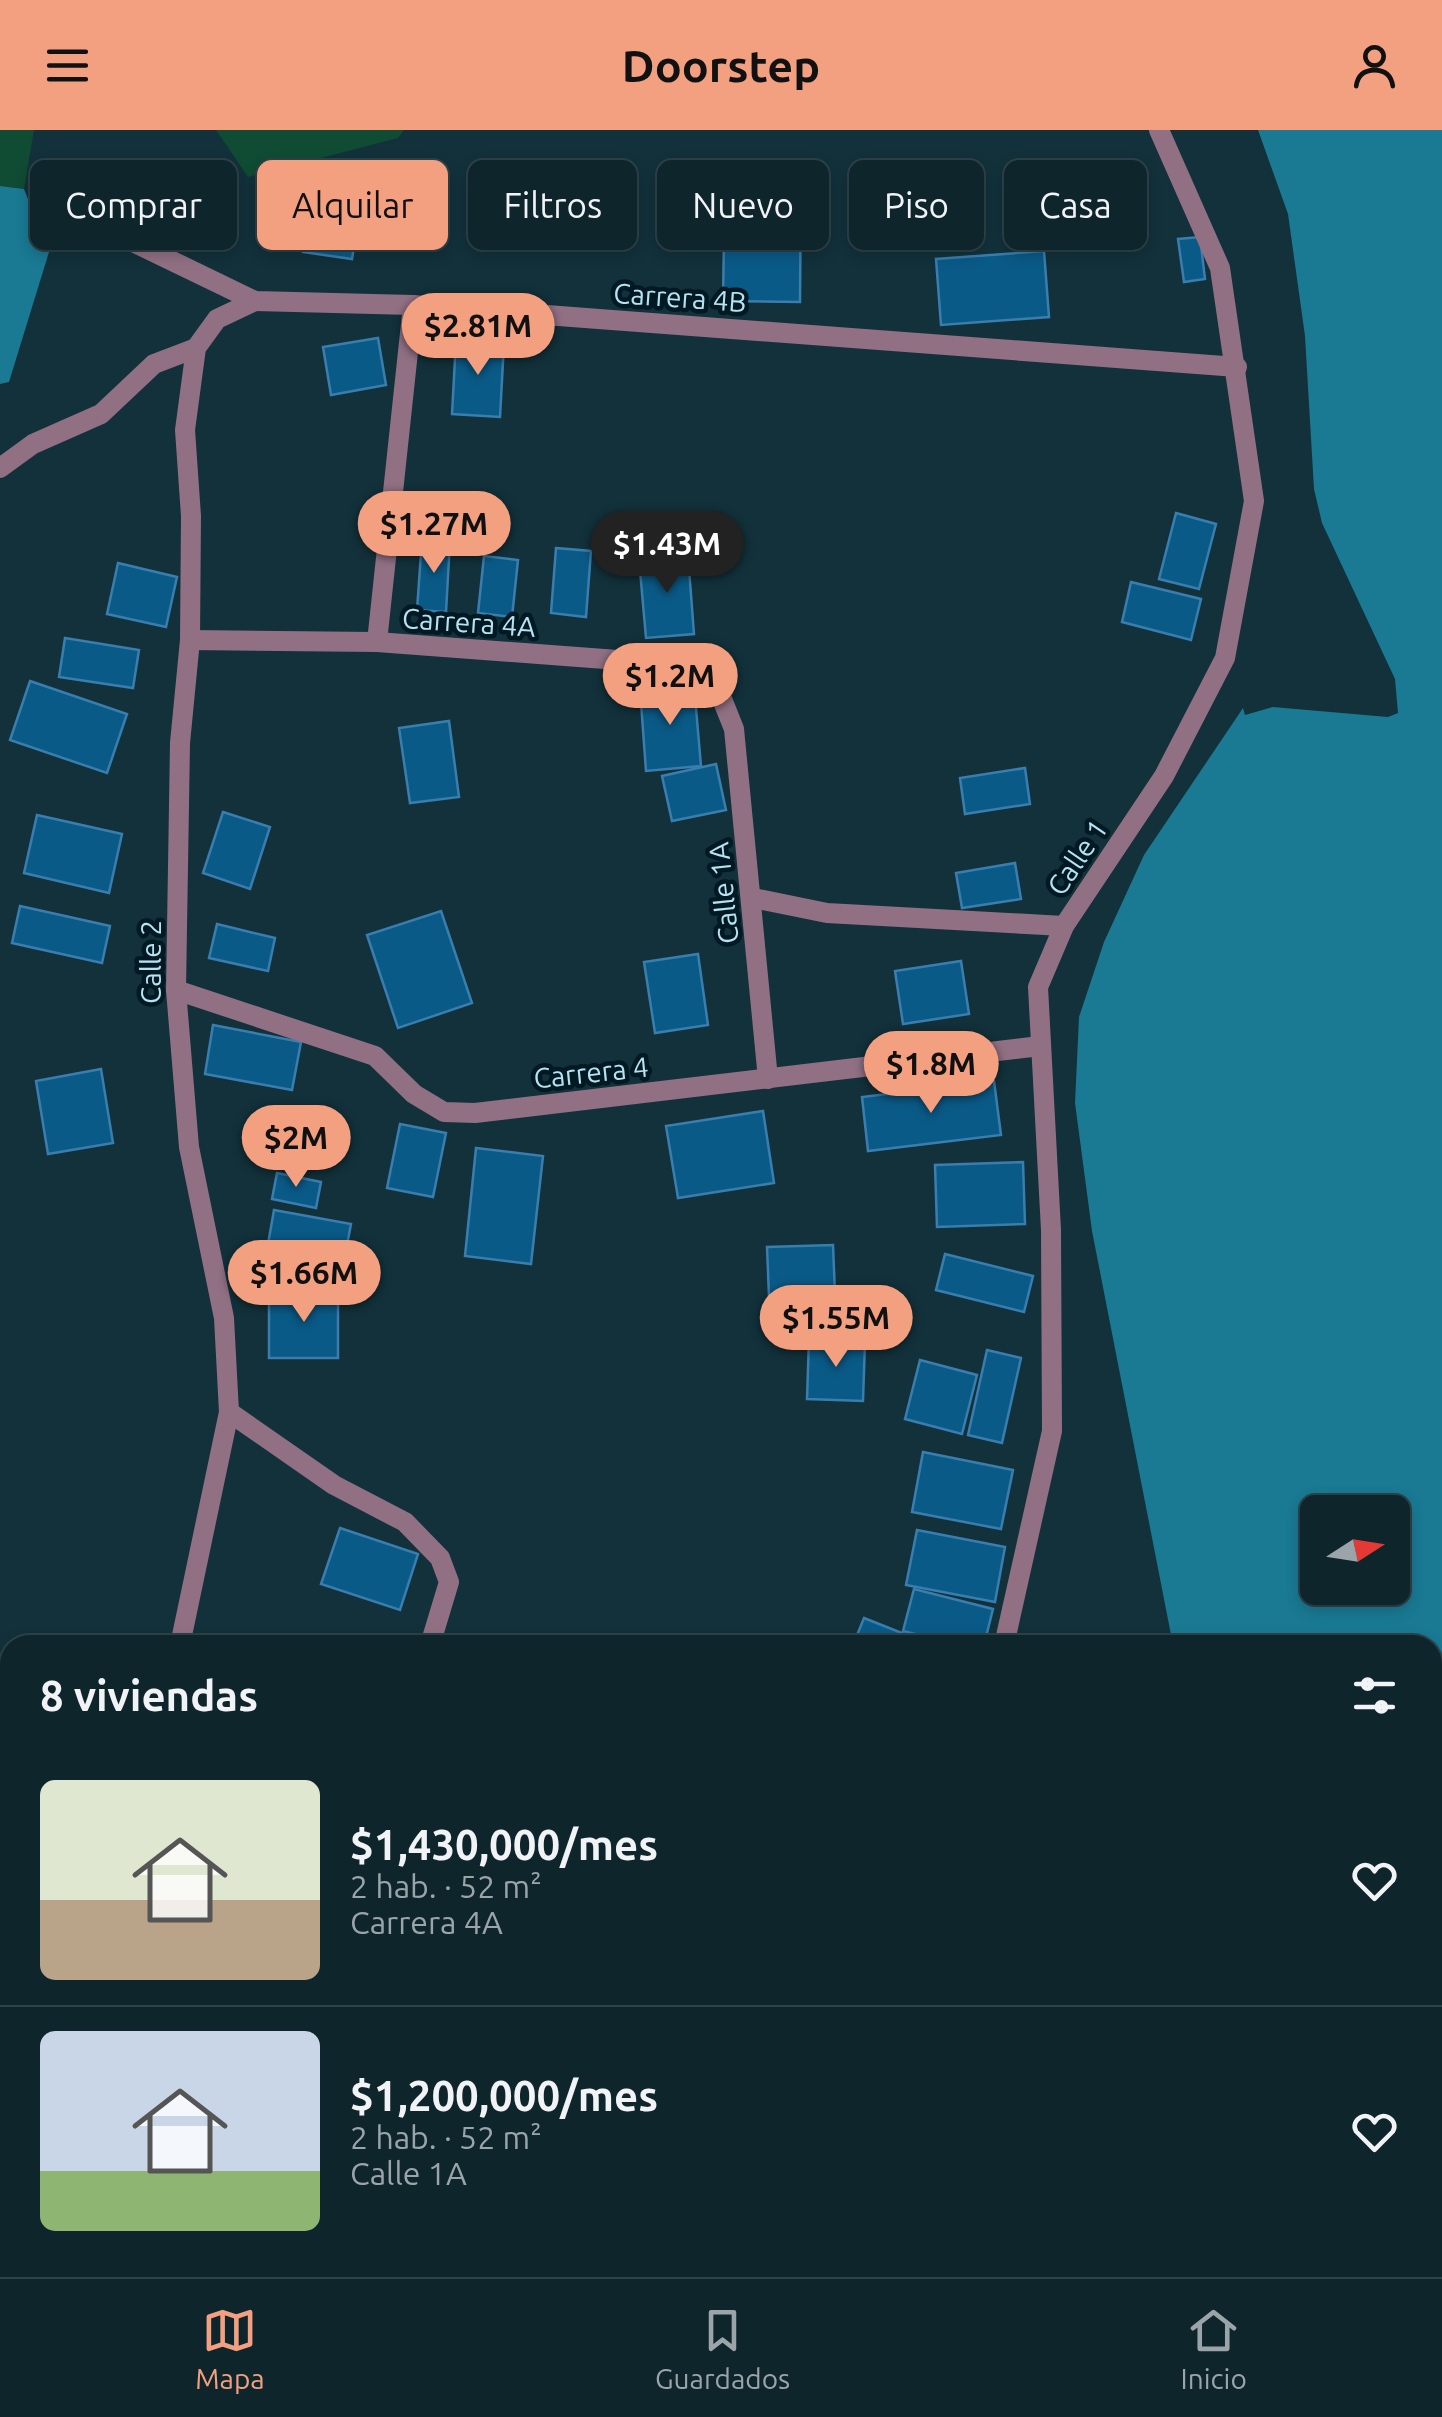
<!DOCTYPE html>
<html lang="es">
<head>
<meta charset="utf-8">
<style>
  body { margin:0; font-family:Ubuntu,sans-serif; background:#172d34; color:#f1f3f6; height:100vh; display:flex; flex-direction:column; font-size:38px; white-space:nowrap }
  * { box-sizing:border-box; margin:0 }
  p { font-size:32px; color:#9ba5a9 }
  .icon { flex:none; width:55px; height:55px; fill:none; stroke:currentColor; stroke-width:2; stroke-linecap:round; stroke-linejoin:round }
  .map { position:relative; flex:1; overflow:hidden }
  .panel { position:absolute; left:0px; top:1505px; width:1442px; height:642px; display:flex; flex-direction:column; background:#0e252c; border-radius:30px 30px 0 0; box-shadow:0 5px 15px #0003,0 0 0 2px #2e4248 }
  .panel>* { flex:none }
  .guide { position:absolute; left:30px; top:30px; width:1382px; height:90px; display:flex; gap:20px }
  .needle { width:65px; rotate:78deg }
  .tools { position:absolute; left:1300px; top:1365px; display:grid; gap:20px }
  .tools a { display:grid; place-items:center; width:110px; height:110px; border-radius:15px; background:#0e252c; box-shadow:0 5px 15px #0003,0 0 0 2px #2e4248; font-size:50px }
  .price { position:absolute; translate:-50% -85px; padding:0 22px; border-radius:35px; background:#f2a080; color:#111; font-size:32px; line-height:65px; filter:drop-shadow(0 2px 5px #0008) }
  .price::after { content:''; position:absolute; left:50%; top:60px; width:30px; height:22px; margin-left:-15px; background:inherit; clip-path:polygon(0 0,100% 0,50% 100%) }
  .price.active { background:#222; color:#fff }
  ul { padding:0; list-style:none }
  li { display:flex; align-items:center; gap:30px; height:250px; padding:0 40px }
  li+li { border-top:2px solid #2e4248 }
  li span { display:grid; place-items:center; flex:none; width:280px; height:200px; border-radius:15px; color:#555 }
  li>.icon { margin-inline-start:auto }
  span .icon { width:120px; height:120px; fill:#fffc; stroke-width:1 }
  li b { font-size:42px }
  h2 { display:flex; justify-content:space-between; align-items:center; height:120px; padding:0 40px; font-size:42px }
  .chip { padding:0 35px; border-radius:15px; background:#0e252c; box-shadow:0 5px 15px #0003,0 0 0 2px #2e4248; font-size:35px; line-height:90px }
  .chip.active { background:#f2a080; color:#111 }
  header { display:flex; justify-content:space-between; align-items:center; height:130px; padding:0 40px; background:#f2a080; color:#111; font-size:45px; font-weight:700 }
  .tabs { display:flex; justify-content:space-around; align-items:center; height:140px; border-top:2px solid #2e4248; background:#0e252c; font-size:28px; color:#9ba5a9 }
  .tabs a { display:grid; justify-items:center; gap:5px }
  .tabs .active { color:#f2a080 }
  .map>svg:first-child { display:block }
  .green { fill:#104b33 }
  .water { fill:#1a7993; fill-rule:evenodd }
  .building { fill:#0a5a87; stroke:#397eae; stroke-width:2.5 }
  .lines { fill:none; stroke-linecap:round; stroke-linejoin:round }
  .path { stroke:#4e727e; stroke-width:6; stroke-dasharray:8 8; stroke-linecap:butt }
  .street { stroke:#917084; stroke-width:20 }
  .labels { text-anchor:middle; dominant-baseline:central; stroke-width:9; stroke-linejoin:round; paint-order:stroke }
  .street-label { font-size:28px; fill:#b6e2f2; stroke:#001922 }
</style>
</head>
<body>
<header><svg class="icon" aria-label="menu" viewBox="0 0 24 24"><path d="M4 6h16M4 12h16M4 18h16"/></svg>Doorstep<svg class="icon" aria-label="person" viewBox="0 0 24 24"><circle cx="12" cy="8" r="4"/><path d="M4 21q1-7 8-7t8 7"/></svg></header>
<div class="map">
<svg width="1442" height="2147" viewBox="0 0 1442 2147">
  <rect width="100%" height="100%" fill="#12313b"/>
  <!-- green -->
  <g class="green">
    <path d="M0,0h34l-10,59 -24,-3z"/>
    <path d="M216,0h188l-6,8 -150,39z"/>
  </g>
  <!-- water -->
  <g class="water">
    <path d="M1258,0h184v2147h-140l-5,-9h135v-623h-259l-81,-414 -17,-128 4,-86 25,-75 40,-87 99,-147 2,7 28,-8 115,10 10,-4 -3,-34 -73,-156 -8,-34 -9,-153 -17,-122zM1318,1382h74v76h-74z"/>
    <path d="M0,56l24,3 25,63 -40,130 -9,2z"/>
  </g>
  <!-- building -->
  <g class="building">
    <path d="M725,41l76,1 -1,130 -77,-1z"/>
    <path d="M312,67l49,7 -9,55 -49,-7z"/>
    <path d="M1200,107l5,42 -21,3 -6,-43z"/>
    <path d="M1044,121l5,66 -108,8 -5,-66z"/>
    <path d="M378,208l8,47 -55,10 -8,-48z"/>
    <path d="M456,210l48,3 -4,74 -48,-3z"/>
    <path d="M1176,383l40,11 -17,65 -40,-10z"/>
    <path d="M422,409l28,2 -4,71 -29,-2z"/>
    <path d="M556,418l35,3 -5,66 -35,-4z"/>
    <path d="M688,425l6,79 -48,4 -7,-79z"/>
    <path d="M484,426l34,4 -6,57 -34,-4z"/>
    <path d="M118,433l59,14 -11,50 -59,-13z"/>
    <path d="M1131,452l70,17 -10,41 -69,-18z"/>
    <path d="M65,508l74,12 -6,38 -74,-11z"/>
    <path d="M30,551l97,33 -20,59 -97,-33z"/>
    <path d="M694,555l7,81 -55,5 -6,-82z"/>
    <path d="M449,591l10,76 -49,6 -11,-75z"/>
    <path d="M716,634l10,46 -54,11 -10,-45z"/>
    <path d="M1025,638l5,36 -65,10 -5,-36z"/>
    <path d="M223,682l47,15 -20,62 -47,-16z"/>
    <path d="M37,685l85,19 -13,59 -85,-20z"/>
    <path d="M1015,733l6,36 -59,9 -6,-35z"/>
    <path d="M20,776l90,20 -8,37 -90,-20z"/>
    <path d="M441,781l31,92 -74,25 -31,-93z"/>
    <path d="M217,794l58,14 -7,33 -59,-13z"/>
    <path d="M698,824l10,71 -53,8 -11,-71z"/>
    <path d="M961,831l8,53 -66,10 -8,-53z"/>
    <path d="M213,895l88,17 -9,48 -87,-16z"/>
    <path d="M101,939l12,74 -65,11 -12,-73z"/>
    <path d="M994,951l7,54 -133,16 -6,-54z"/>
    <path d="M763,981l11,72 -96,15 -12,-72z"/>
    <path d="M400,994l46,9 -13,64 -46,-9z"/>
    <path d="M476,1018l67,8 -12,108 -66,-8z"/>
    <path d="M1023,1032l2,62 -88,3 -2,-62z"/>
    <path d="M277,1043l44,9 -5,26 -44,-9z"/>
    <path d="M274,1080l77,14 -11,58 -76,-15z"/>
    <path d="M833,1115l2,49 -66,3 -2,-50z"/>
    <path d="M945,1124l88,22 -9,36 -88,-22z"/>
    <path d="M338,1161v67h-69v-66z"/>
    <path d="M809,1209l56,3 -2,59 -56,-2z"/>
    <path d="M987,1220l34,8 -19,85 -34,-8z"/>
    <path d="M920,1230l57,15 -15,59 -57,-15z"/>
    <path d="M923,1322l90,18 -12,59 -89,-17z"/>
    <path d="M340,1398l78,26 -18,56 -79,-26z"/>
    <path d="M917,1400l88,17 -10,55 -89,-17z"/>
    <path d="M914,1459l79,20 -9,36h-25l-56,-14z"/>
    <path d="M864,1488l68,27h-79z"/>
    <path d="M946,2138h76l2,9h-76z"/>
  </g>
  <g class="lines">
    <!-- path -->
    <g class="path">
      <path d="M1217,2138l9,9"/>
      <path d="M1070,2147l5,-9"/>
    </g>
    <!-- street -->
    <g class="street">
      <path d="M77,85l178,86 158,4 824,62"/>
      <path d="M0,338l33,-24 68,-30 53,-50 42,-16"/>
      <path d="M190,510l187,2 321,24 16,13 20,50 34,350"/>
      <path d="M377,512l36,-337"/>
      <path d="M753,768l74,15 237,13"/>
      <path d="M176,860l199,66 39,38 30,18 31,1 565,-67"/>
      <path d="M229,1282l105,73 71,37 35,36 9,24 -19,63"/>
      <path d="M180,1515l49,-233 -5,-94 -35,-171 -13,-157 4,-247 10,-103 1,-124 -6,-86 11,-82 21,-29 38,-18"/>
      <path d="M1004,1515l48,-214 -1,-201 -13,-243 26,-61 100,-150 61,-118 29,-157 -34,-233 -61,-138"/>
      <path d="M937,2138l1,9"/>
      <path d="M10,2147l3,-9"/>
    </g>
  </g>
  <g class="labels">
    <!-- street labels -->
    <g class="street-label">
      <text transform="translate(680 167) rotate(4)">Carrera 4B</text>
      <text transform="translate(469 492) rotate(4)">Carrera 4A</text>
      <text transform="translate(1077 727) rotate(-56)">Calle 1</text>
      <text transform="translate(723 763) rotate(-96)">Calle 1A</text>
      <text transform="translate(150 832) rotate(-90)">Calle 2</text>
      <text transform="translate(591 942) rotate(-6)">Carrera 4</text>
    </g>
  </g>
</svg>
<div class="tools">
<a><svg class="needle" viewBox="-14 -14 28 28"><path d="M0-13l5 13h-10z" fill="#e53935"/><path d="M0 13l5-13h-10z" fill="#9ba5a9"/></svg></a>
</div>
<b class="price" style="left:478px;top:248px">$2.81M</b>
<b class="price" style="left:434px;top:446px">$1.27M</b>
<b class="price active" style="left:667px;top:466px">$1.43M</b>
<b class="price" style="left:670px;top:598px">$1.2M</b>
<b class="price" style="left:931px;top:986px">$1.8M</b>
<b class="price" style="left:296px;top:1060px">$2M</b>
<b class="price" style="left:304px;top:1195px">$1.66M</b>
<b class="price" style="left:836px;top:1240px">$1.55M</b>
<div class="guide">
<a class="chip">Comprar</a>
<a class="chip active">Alquilar</a>
<a class="chip">Filtros</a>
<a class="chip">Nuevo</a>
<a class="chip">Piso</a>
<a class="chip">Casa</a>
</div>
<section class="panel">
<h2>8 viviendas<svg class="icon" aria-label="filters" viewBox="0 0 24 24"><path d="M4 7h16M4 17h16"/><circle cx="9" cy="7" r="2"/><circle cx="15" cy="17" r="2"/></svg></h2>
<ul>
<li><span style="background:linear-gradient(#dfe7d0 60%,#b9a48a 0)"><svg class="icon" aria-label="home" viewBox="0 0 24 24"><path d="M3 11l9-7 9 7M6 9v11h12V9"/></svg></span><div><b>$1,430,000/mes</b><p>2 hab. · 52 m²</p><p>Carrera 4A</p></div><svg class="icon" aria-label="heart" viewBox="0 0 24 24"><path d="M12 20l-8-8c-3-5 5-10 8-4 3-6 11-1 8 4z"/></svg></li>
<li><span style="background:linear-gradient(#c9d6e8 70%,#8fb573 0)"><svg class="icon" aria-label="home" viewBox="0 0 24 24"><path d="M3 11l9-7 9 7M6 9v11h12V9"/></svg></span><div><b>$1,200,000/mes</b><p>2 hab. · 52 m²</p><p>Calle 1A</p></div><svg class="icon" aria-label="heart" viewBox="0 0 24 24"><path d="M12 20l-8-8c-3-5 5-10 8-4 3-6 11-1 8 4z"/></svg></li>
</ul>
</section>
</div>
<nav class="tabs">
<a class="active"><svg class="icon" aria-label="map" viewBox="0 0 24 24"><path d="M3 6l6-2 6 2 6-2v14l-6 2-6-2-6 2zM9 4v14M15 6v14"/></svg>Mapa</a>
<a><svg class="icon" aria-label="saved" viewBox="0 0 24 24"><path d="M7 4h10v16l-5-4-5 4z"/></svg>Guardados</a>
<a><svg class="icon" aria-label="home" viewBox="0 0 24 24"><path d="M3 11l9-7 9 7M6 9v11h12V9"/></svg>Inicio</a>
</nav>
</body>
</html>
